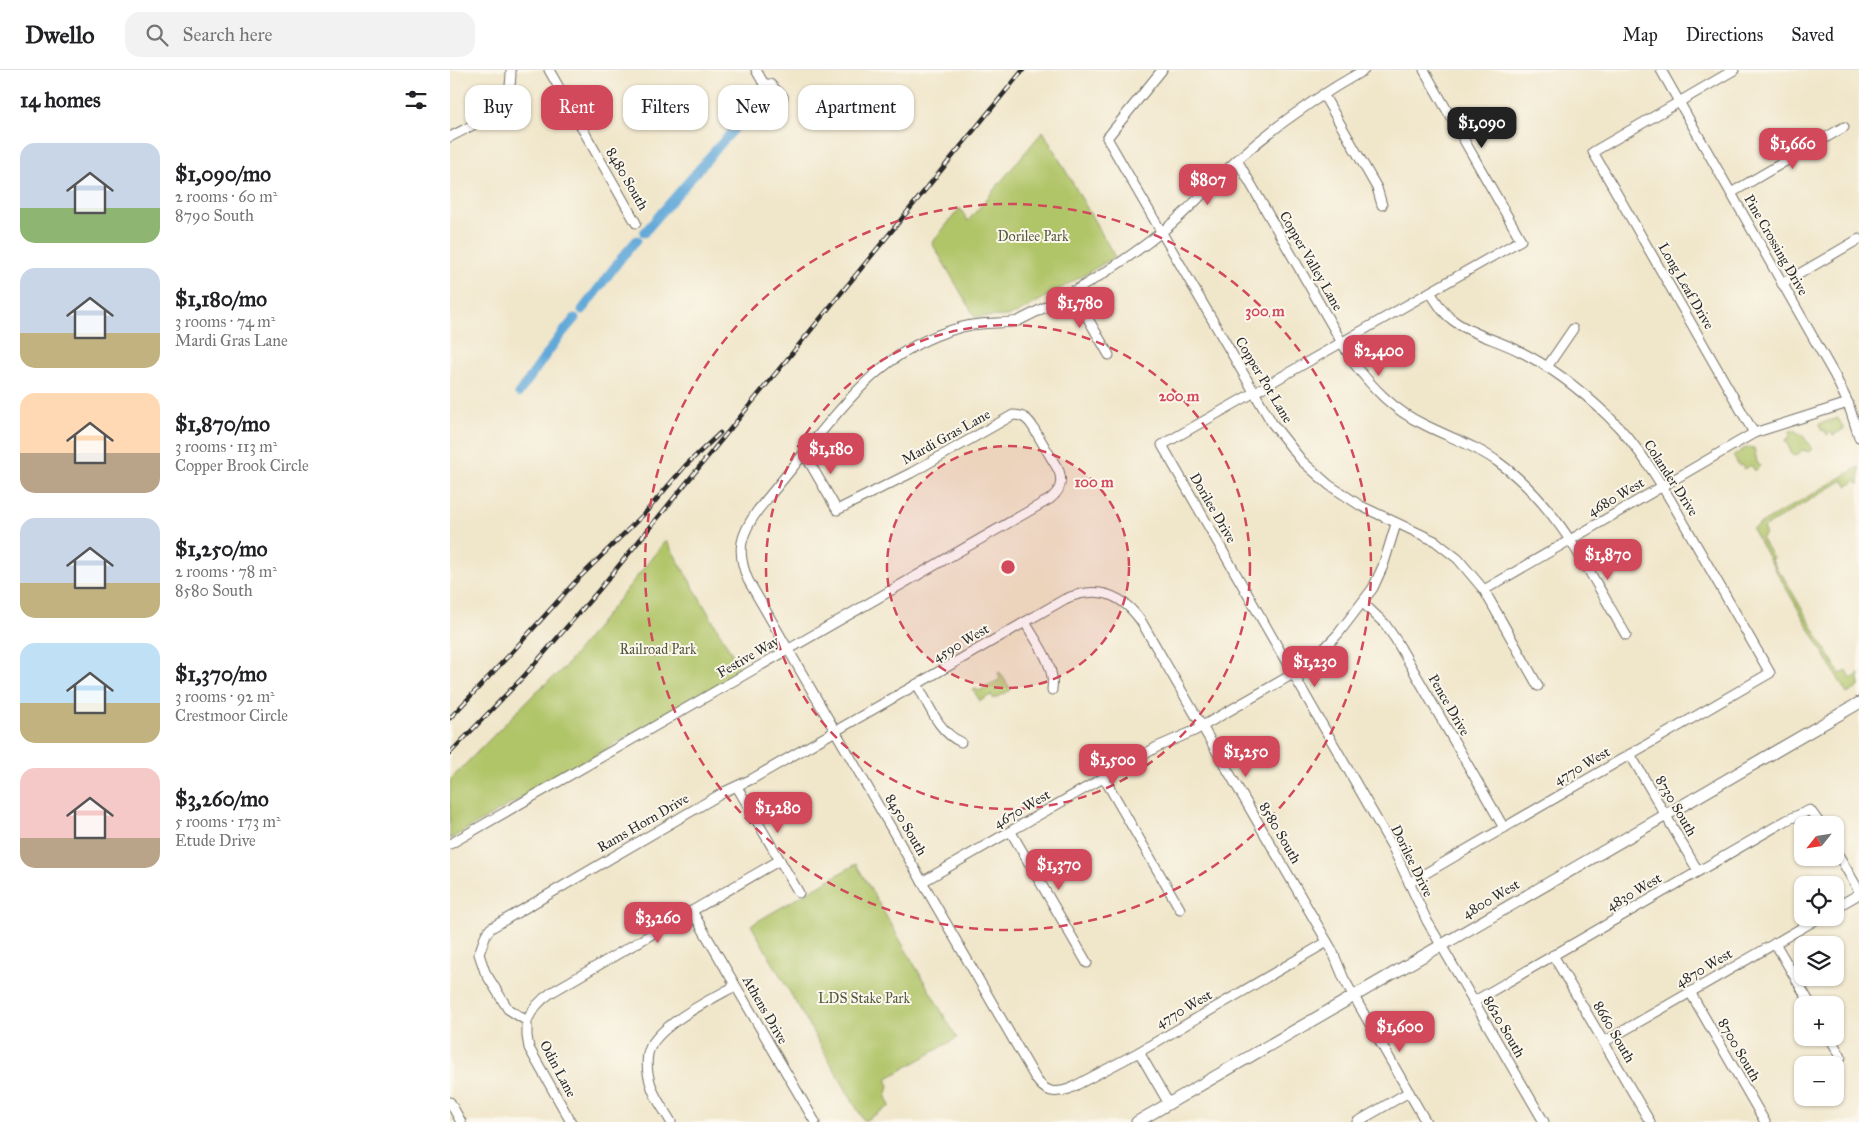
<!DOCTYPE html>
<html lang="en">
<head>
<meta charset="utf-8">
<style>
  body { margin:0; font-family:"IM FELL Great Primer",serif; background:#f2f2f2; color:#202124; height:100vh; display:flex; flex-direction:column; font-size:19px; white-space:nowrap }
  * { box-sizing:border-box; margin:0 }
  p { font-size:16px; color:#757577 }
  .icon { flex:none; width:28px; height:28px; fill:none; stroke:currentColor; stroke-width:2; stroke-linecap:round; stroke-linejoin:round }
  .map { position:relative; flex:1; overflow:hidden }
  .details { display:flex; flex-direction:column; background:#fff; width:450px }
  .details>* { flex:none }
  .hud { position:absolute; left:15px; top:15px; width:475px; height:45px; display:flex; gap:10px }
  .needle { width:32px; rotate:240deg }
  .tools { position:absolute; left:1344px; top:746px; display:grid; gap:10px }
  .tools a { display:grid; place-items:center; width:50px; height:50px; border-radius:10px; background:#fff; box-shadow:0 1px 4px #0004; font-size:25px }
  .price { position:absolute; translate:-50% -42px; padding:0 11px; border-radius:10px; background:#d1495b; color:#fff; font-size:16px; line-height:32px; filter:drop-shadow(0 1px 2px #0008) }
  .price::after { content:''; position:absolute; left:50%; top:30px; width:15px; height:11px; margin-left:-8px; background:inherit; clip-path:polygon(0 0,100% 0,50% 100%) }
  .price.selected { background:#222; color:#fff }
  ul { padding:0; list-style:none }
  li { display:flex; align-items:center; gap:15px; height:125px; padding:0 20px }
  li span { display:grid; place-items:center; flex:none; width:140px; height:100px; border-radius:15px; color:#555 }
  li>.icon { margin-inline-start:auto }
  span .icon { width:60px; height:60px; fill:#fffc; stroke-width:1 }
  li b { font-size:21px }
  h2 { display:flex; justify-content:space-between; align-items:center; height:60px; padding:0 20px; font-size:21px }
  .pill { padding:0 18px; border-radius:15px; background:#fff; box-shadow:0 1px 4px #0004; font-size:18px; line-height:45px }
  .pill.selected { background:#d1495b; color:#fff }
  header { display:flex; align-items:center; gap:30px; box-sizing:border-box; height:70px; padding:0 25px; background:#fff; border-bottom:1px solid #e0e0e0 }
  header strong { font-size:24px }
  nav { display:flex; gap:28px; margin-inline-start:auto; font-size:18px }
  .search { width:350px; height:45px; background:#f2f2f2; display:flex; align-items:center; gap:12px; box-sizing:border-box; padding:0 18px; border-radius:15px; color:#757577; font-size:19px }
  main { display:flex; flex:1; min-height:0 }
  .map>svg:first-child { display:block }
  .green { fill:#b0c468; stroke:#6e784a }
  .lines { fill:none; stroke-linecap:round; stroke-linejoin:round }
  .canal { stroke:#62a9d9; stroke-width:9 }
  .street-casing { stroke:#706c63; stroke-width:11 }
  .secondary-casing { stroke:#706c63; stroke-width:13 }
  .street { stroke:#fff; stroke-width:9 }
  .secondary { stroke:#fff; stroke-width:11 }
  .rail-casing { stroke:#2b2b2b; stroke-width:4.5 }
  .rail { stroke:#fbf7ec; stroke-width:2.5; stroke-dasharray:8; stroke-linecap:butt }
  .ring { fill:none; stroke:#d1495b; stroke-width:2.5; stroke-dasharray:9 6 }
  .labels { text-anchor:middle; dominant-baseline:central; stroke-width:4; stroke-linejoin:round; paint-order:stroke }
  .street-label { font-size:14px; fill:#2b2b2b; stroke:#fbf7ec }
  .park-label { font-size:14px; fill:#53593d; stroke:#fbf7ec }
  .centre { fill:#d1495b; stroke:#fbf7ec; stroke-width:2.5 }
  .ring-label { font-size:15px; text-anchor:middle; font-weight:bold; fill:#d1495b; stroke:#fbf7ec; stroke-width:4; stroke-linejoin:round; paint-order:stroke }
</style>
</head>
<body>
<header>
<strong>Dwello</strong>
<div class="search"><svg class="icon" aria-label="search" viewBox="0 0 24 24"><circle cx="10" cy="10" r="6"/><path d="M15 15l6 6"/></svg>Search here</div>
<nav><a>Map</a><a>Directions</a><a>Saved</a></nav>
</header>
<main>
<section class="details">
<h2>14 homes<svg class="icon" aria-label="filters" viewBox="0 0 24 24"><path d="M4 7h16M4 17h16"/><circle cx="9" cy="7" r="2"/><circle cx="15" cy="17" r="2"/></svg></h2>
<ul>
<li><span style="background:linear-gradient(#c9d6e8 65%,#8fb573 0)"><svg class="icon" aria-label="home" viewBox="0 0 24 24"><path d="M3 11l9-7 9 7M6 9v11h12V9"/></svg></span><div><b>$1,090/mo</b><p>2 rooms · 60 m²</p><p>8790 South</p></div></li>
<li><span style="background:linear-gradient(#c9d6e8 65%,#c2b280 0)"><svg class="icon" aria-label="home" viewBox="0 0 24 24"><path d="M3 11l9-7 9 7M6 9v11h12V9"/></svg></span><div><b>$1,180/mo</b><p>3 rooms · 74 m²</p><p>Mardi Gras Lane</p></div></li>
<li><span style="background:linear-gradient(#ffd9b3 60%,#b9a48a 0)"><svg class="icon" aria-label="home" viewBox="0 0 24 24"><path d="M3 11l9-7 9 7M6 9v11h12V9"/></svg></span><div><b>$1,870/mo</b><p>3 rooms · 113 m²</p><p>Copper Brook Circle</p></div></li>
<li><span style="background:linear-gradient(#c9d6e8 65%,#c2b280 0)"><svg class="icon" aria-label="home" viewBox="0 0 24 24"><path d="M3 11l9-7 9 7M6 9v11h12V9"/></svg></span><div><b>$1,250/mo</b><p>2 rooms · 78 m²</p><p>8580 South</p></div></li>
<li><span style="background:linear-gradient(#bfe0f5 60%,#c2b280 0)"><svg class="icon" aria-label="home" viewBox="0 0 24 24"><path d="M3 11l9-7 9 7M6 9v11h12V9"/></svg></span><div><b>$1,370/mo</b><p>3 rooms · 92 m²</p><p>Crestmoor Circle</p></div></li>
<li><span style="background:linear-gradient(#f6c9c9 70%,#b9a48a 0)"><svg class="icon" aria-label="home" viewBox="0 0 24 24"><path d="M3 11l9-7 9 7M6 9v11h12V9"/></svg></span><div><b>$3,260/mo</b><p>5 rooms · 173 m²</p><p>Etude Drive</p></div></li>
</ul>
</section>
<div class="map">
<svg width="1409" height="1052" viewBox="0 0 1409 1052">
  <rect width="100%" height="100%" fill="#fbf7ec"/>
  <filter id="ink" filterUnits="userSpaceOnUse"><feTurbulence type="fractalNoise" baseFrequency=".02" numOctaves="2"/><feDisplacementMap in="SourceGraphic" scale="10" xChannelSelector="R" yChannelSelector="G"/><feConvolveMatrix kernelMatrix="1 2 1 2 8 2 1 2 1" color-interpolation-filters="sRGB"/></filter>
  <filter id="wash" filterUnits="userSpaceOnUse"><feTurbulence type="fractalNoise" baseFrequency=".0096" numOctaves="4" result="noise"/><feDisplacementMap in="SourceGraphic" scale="20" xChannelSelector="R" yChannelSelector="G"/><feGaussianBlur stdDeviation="1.12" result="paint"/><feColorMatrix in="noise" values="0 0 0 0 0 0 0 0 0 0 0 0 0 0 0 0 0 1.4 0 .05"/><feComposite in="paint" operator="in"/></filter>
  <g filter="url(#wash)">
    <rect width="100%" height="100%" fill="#f0e6ca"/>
    <!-- green -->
    <g class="green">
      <path d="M593,61l72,126 -97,56 -12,3 -31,1 -43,-74 28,-35 8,13z"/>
      <path d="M1388,348l6,11 -11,6 -2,-3 -4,3 -3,-5 -2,1 -3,-7z"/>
      <path d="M1345,359l2,4 5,1 10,15 -3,3 -7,-2 -5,6 -4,-1 -8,-15 5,-3v-6z"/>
      <path d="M1297,377l7,1 3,14 3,4 -5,5 -4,-6 -6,4 -3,-4 -3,1 -6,-10z"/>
      <path d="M1409,397v18l-3,-4 -9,5 -4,-6 -80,48 3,6 -5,4 12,20 -2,1 9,15 1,-1 59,101 7,-3 4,8 8,-5v13l-12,7 -95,-165z"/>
      <path d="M216,470l76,131 -292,168v-59l87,-89 27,-23z"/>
      <path d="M550,602l11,18 -17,9 -3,-4 -11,6 -7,-11 4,-1 2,2 21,-12 -2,-6z"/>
      <path d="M406,794l101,174 -71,41 3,7 -3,11 4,9 -26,15 -113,-196z"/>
    </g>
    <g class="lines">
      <!-- canal -->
      <g class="canal">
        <path d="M194,163l74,-86 45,-49"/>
        <path d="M132,240l40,-53 15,-17"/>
        <path d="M69,323l40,-56 16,-19"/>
      </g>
    </g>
  </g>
  <g filter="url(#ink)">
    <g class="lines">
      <!-- street casing -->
      <g class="street-casing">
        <g id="street">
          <path d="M99,0l87,153"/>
          <path d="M306,0l8,14"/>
          <path d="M712,0l-55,68 165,285 30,38 27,24 32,21 74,35 23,18 26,31 54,96"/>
          <path d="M974,0l97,170 -359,205 231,403 34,73 117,201"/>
          <path d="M1211,0l174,306 13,27 11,34"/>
          <path d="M1284,0l-141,82 161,281"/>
          <path d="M873,24l54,94 5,17"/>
          <path d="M323,38l-10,-18 1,-6h6l13,13"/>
          <path d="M0,67c20,-11 52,-23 59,-48 2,-6 2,-13 2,-19"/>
          <path d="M787,90l116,202c19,25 40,48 70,62 25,13 52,21 75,38 60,43 91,110 128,173"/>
          <path d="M1281,123l113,-66"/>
          <path d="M1332,214l77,-45"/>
          <path d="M622,221l37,64"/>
          <path d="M1097,297l26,-38"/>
          <path d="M1034,520l270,-157 94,-30"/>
          <path d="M913,533l22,21 11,16 108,188"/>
          <path d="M575,552c11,20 31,43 27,68"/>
          <path d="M467,614c12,21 21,48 44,58"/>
          <path d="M1180,684l68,117"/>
          <path d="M654,708l76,131"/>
          <path d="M287,717l62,106"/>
          <path d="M561,762l76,131"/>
          <path d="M0,774l600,-345c10,-8 13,-16 9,-28l-26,-44c-5,-8 -10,-12 -20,-12l-102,58 -74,37 -33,-57"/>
          <path d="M1385,779l24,42"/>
          <path d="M472,812l235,-135 37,-16 99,-57 23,-17 22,-23 35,-46 10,-22 13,-42"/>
          <path d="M959,813l361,-210c-25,-44 -51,-88 -76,-132 -25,-44 -49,-89 -86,-125 -26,-25 -56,-49 -89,-65 -21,-11 -46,-16 -65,-30 -11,-7 -17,-19 -24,-29"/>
          <path d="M1385,838l24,-14"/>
          <path d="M242,841l123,211"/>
          <path d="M877,872l-188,110 -70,37c-15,5 -24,3 -33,-10l-288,-499c-12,-29 -8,-45 10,-70 18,-22 37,-45 55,-68 38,-47 74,-90 133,-110 11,-4 22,-7 34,-8 13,-2 25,0 38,-3 53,-26 105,-57 151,-95 24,-20 45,-45 68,-66 39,-35 81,-64 127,-90"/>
          <path d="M1325,873l36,62"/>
          <path d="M1103,885l97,167"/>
          <path d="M1240,922l75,130"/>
          <path d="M1023,932l314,-182 23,-10 11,15"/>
          <path d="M77,951c5,-12 13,-21 25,-29l228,-132"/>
          <path d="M1380,968l11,19"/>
          <path d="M1154,972l215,-124"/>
          <path d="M689,982l30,52"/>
          <path d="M0,1032l11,20"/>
          <path d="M121,1052l-42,-74 -2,-12v-15l-19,-12 -23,-37 -6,-18 7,-20 5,-6 235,-137 26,-12 313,-180c32,-14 56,-6 76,22l191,329 12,29 82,143"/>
          <path d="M221,1052c-6,-11 -15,-22 -19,-34 -4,-11 -6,-23 -4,-34 5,-27 64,-55 87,-68"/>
          <path d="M907,1052l52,-30"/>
        </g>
      </g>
      <!-- secondary casing -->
      <g class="secondary-casing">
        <path id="secondary" d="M687,1052l722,-419"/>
      </g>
      <!-- street -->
      <use href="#street" class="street"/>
      <!-- secondary -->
      <use href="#secondary" class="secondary"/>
      <!-- rail casing -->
      <g class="rail-casing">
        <g id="rail">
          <path d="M0,648l63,-67 62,-69 70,-69 41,-48 34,-32"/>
          <path d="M0,683l75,-78 74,-85 424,-520"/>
        </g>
      </g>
      <!-- rail -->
      <use href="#rail" class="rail"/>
    </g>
  </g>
  <!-- distance rings -->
  <circle cx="558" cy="497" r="121" fill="#d1495b" fill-opacity=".12"/>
  <g class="ring">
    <circle cx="558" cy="497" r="121"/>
    <circle cx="558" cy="497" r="242"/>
    <circle cx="558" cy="497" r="363"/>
  </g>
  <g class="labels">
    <!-- street labels -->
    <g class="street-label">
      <text transform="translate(177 109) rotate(60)">8480 South</text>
      <text transform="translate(1326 175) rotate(60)">Pine Crossing Drive</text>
      <text transform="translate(861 191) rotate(60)">Copper Valley Lane</text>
      <text transform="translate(1236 216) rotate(60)">Long Leaf Drive</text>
      <text transform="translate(814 310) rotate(59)">Copper Pot Lane</text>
      <text transform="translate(496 367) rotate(-29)">Mardi Gras Lane</text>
      <text transform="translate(1221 408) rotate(57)">Colander Drive</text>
      <text transform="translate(1166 427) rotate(-30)">4680 West</text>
      <text transform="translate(763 438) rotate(60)">Dorilee Drive</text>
      <text transform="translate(511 573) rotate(-30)">4590 West</text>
      <text transform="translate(298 587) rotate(-30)">Festive Way</text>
      <text transform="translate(999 635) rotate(60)">Pence Drive</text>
      <text transform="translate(1132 696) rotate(-30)">4770 West</text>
      <text transform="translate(1226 736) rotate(60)">8730 South</text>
      <text transform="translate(572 739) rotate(-30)">4670 West</text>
      <text transform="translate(193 753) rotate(-30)">Rams Horn Drive</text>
      <text transform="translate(456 755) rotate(60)">8450 South</text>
      <text transform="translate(830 763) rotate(60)">8580 South</text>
      <text transform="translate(962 791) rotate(64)">Dorilee Drive</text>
      <text transform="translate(1184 822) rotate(-30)">4830 West</text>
      <text transform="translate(1041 829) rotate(-30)">4800 West</text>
      <text transform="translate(1254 898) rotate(-30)">4870 West</text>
      <text transform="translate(734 939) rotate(-30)">4770 West</text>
      <text transform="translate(315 940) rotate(60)">Athens Drive</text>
      <text transform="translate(1054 957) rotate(60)">8620 South</text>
      <text transform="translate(1164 962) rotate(60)">8660 South</text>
      <text transform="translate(1289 980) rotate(60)">8700 South</text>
      <text transform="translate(108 999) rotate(62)">Odin Lane</text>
    </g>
    <!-- park labels -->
    <g class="park-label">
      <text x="583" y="166">Dorilee Park</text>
      <text x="208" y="579">Railroad Park</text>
      <text x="414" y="928">LDS Stake Park</text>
    </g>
  </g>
  <circle cx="558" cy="497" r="8" class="centre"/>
  <g class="ring-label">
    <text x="815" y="246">300 m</text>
    <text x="729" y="331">200 m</text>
    <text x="644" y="417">100 m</text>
  </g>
</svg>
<div class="tools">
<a><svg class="needle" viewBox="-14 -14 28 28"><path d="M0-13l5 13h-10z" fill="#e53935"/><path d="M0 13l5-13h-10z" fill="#757577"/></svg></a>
<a><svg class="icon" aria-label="locate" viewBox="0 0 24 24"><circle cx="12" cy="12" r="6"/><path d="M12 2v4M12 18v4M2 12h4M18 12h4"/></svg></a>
<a><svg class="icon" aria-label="layers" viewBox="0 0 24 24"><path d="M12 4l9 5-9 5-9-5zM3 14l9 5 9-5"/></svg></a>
<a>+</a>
<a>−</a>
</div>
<b class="price selected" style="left:1032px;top:79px">$1,090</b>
<b class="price" style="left:1343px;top:100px">$1,660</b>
<b class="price" style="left:758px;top:136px">$807</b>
<b class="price" style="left:630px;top:259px">$1,780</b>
<b class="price" style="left:929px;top:307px">$2,400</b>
<b class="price" style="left:381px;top:405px">$1,180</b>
<b class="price" style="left:1158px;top:511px">$1,870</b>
<b class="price" style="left:865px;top:618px">$1,230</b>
<b class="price" style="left:796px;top:708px">$1,250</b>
<b class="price" style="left:663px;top:716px">$1,500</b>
<b class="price" style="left:328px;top:764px">$1,280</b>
<b class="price" style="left:609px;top:821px">$1,370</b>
<b class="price" style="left:208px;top:874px">$3,260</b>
<b class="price" style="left:950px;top:983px">$1,600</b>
<div class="hud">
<a class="pill">Buy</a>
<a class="pill selected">Rent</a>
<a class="pill">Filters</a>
<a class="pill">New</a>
<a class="pill">Apartment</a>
</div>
</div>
</main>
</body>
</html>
